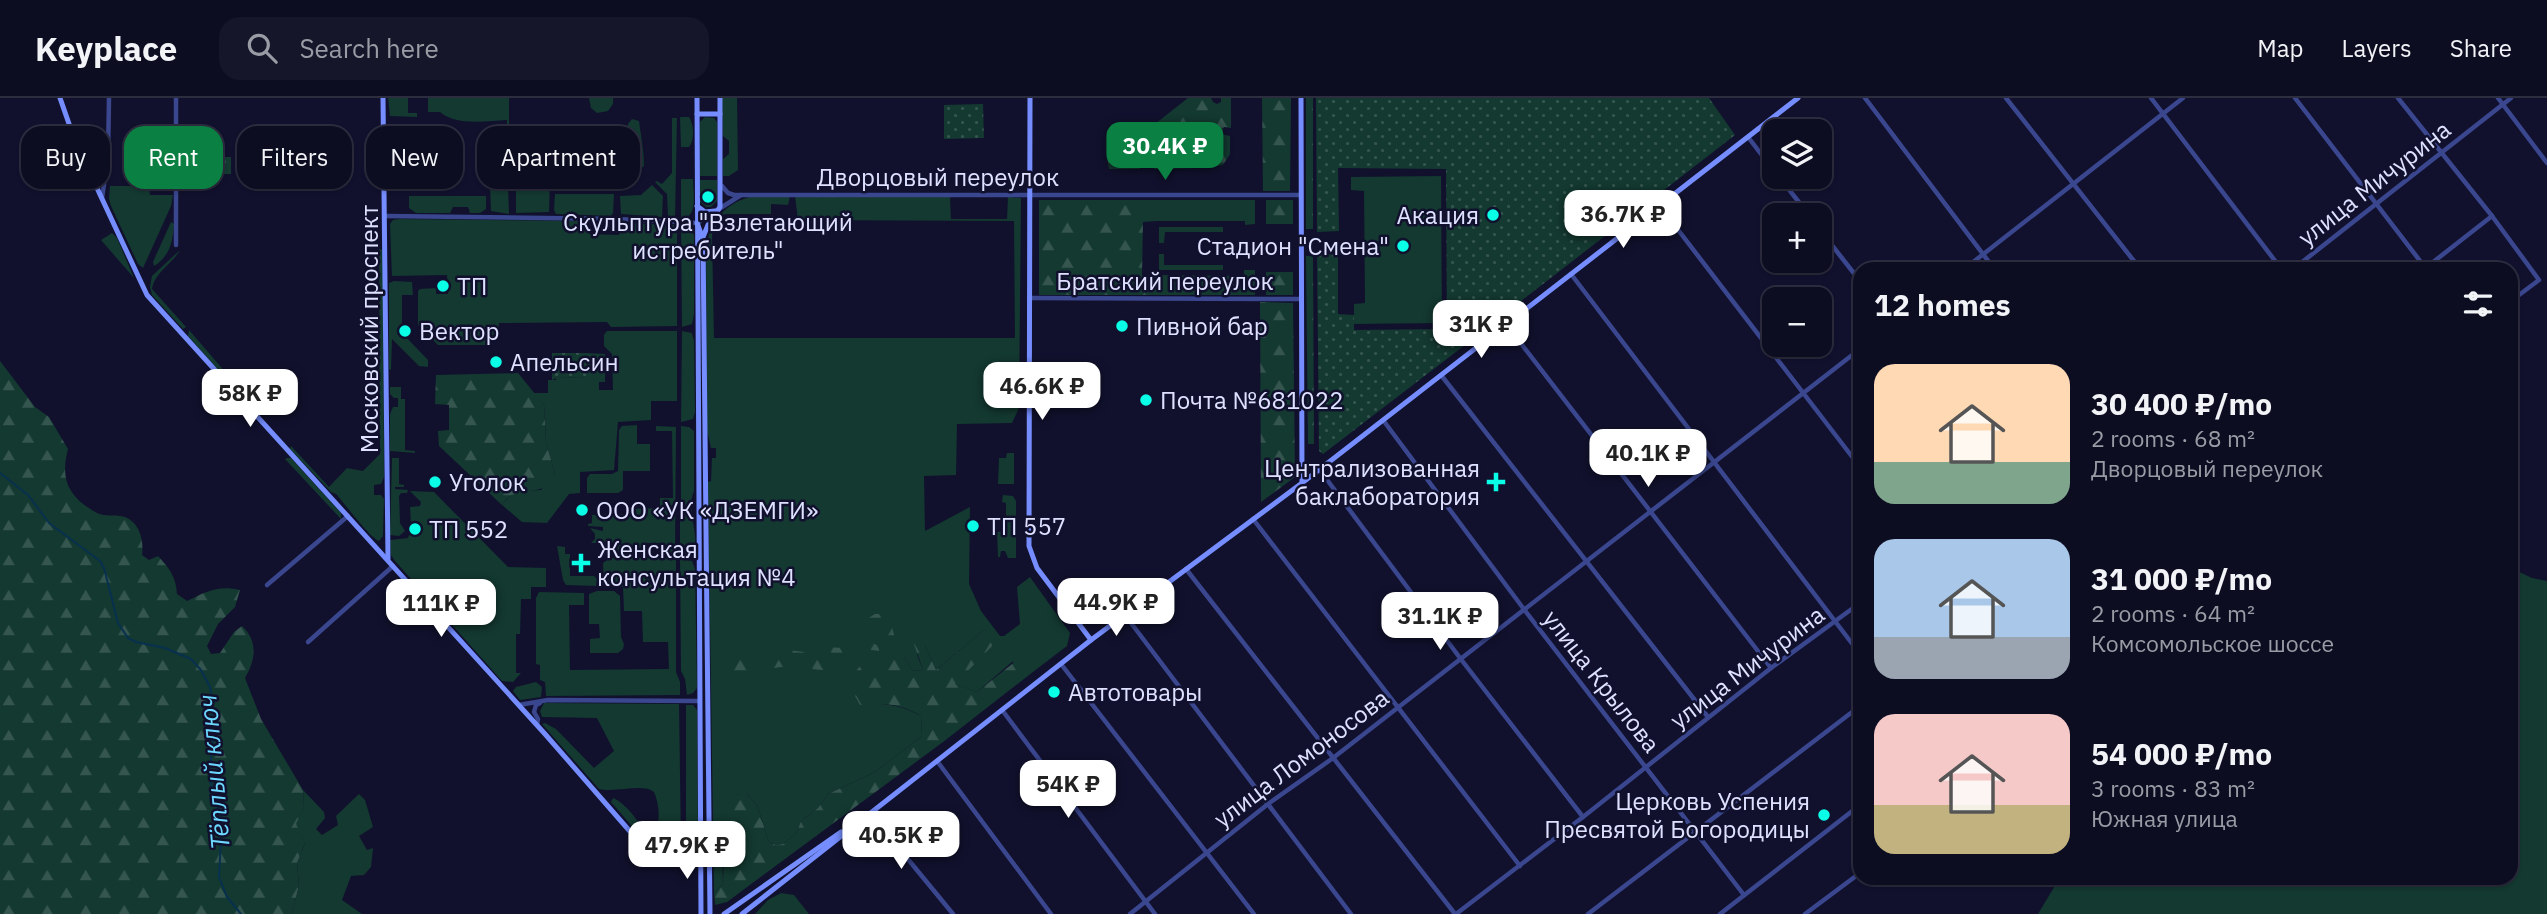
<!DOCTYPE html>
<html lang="en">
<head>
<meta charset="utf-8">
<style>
  body { margin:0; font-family:"IBM Plex Sans",sans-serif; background:#16162a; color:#f1f3f6; height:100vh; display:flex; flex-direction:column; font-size:26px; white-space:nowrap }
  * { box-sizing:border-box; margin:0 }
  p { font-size:23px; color:#9a9ca5 }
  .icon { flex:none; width:38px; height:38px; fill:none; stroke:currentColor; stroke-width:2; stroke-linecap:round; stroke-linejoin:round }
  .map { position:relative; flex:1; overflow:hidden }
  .drawer { position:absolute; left:1853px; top:164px; width:665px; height:623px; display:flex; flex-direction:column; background:#0d0d22; border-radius:21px; box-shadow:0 2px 5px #0004,0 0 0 2px #2d2d40 }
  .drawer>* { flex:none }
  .hud { position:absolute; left:21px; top:28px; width:665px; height:63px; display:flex; gap:14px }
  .controls { position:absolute; left:1762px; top:21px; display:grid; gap:14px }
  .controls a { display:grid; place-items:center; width:70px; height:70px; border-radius:14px; background:#0d0d22; box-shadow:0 2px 5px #0004,0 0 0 2px #2d2d40; font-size:35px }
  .price { position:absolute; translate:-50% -60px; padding:0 16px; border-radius:14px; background:#fff; color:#222; font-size:23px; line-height:46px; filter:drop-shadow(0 2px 4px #0008) }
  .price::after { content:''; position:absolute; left:50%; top:42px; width:21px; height:16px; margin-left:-10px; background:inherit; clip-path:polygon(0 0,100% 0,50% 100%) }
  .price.current { background:#0b8043; color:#fff }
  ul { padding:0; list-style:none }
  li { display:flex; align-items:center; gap:21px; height:175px; padding:0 21px }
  li span { display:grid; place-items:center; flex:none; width:196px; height:140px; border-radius:21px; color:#555 }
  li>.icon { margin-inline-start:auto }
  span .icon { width:84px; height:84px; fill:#fffc; stroke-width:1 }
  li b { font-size:30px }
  h2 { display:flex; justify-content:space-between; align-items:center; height:84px; padding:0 21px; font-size:30px }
  .pill { padding:0 24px; border-radius:21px; background:#0d0d22; box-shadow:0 2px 5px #0004,0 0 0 2px #2d2d40; font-size:24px; line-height:63px }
  .pill.current { background:#0b8043; color:#fff }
  header { display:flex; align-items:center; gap:42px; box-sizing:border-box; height:98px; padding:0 35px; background:#0d0d22; border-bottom:2px solid #2d2d40 }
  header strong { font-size:33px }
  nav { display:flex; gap:38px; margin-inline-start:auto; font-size:24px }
  .search { width:490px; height:63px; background:#16162a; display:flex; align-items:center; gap:18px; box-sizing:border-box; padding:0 24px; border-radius:21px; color:#9a9ca5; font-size:26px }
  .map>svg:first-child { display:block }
  .grass { fill:#133930 }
  .forest { fill:url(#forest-firs) }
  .park { fill:url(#park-dots) }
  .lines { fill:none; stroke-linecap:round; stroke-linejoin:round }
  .stream { stroke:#08304f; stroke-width:2 }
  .street { stroke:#3a478f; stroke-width:4.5 }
  .secondary { stroke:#758dff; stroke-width:5 }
  .poi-dot { fill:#0affe7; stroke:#11112e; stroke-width:2.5 }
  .labels { text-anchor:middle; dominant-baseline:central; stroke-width:5; stroke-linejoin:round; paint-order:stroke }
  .street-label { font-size:24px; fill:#dee1ff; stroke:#11112e }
  .poi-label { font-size:24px; fill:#dee1ff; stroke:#11112e; text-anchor:start }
  .water-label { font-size:26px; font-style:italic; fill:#6cd8ff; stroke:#11112e }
</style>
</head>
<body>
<header>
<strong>Keyplace</strong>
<div class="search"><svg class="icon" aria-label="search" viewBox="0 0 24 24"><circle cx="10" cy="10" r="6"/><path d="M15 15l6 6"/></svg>Search here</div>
<nav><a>Map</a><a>Layers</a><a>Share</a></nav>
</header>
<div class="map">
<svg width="2547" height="816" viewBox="0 0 2547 816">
  <defs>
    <pattern id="forest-firs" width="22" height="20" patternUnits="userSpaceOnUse" patternTransform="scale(1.75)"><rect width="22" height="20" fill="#133930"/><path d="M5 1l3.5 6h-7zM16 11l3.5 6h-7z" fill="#35554f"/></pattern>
    <pattern id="park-dots" width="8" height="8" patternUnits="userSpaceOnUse" patternTransform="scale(1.75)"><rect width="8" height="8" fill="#133930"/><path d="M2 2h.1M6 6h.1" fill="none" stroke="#35554f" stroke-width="1.8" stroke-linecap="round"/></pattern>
  </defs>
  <rect width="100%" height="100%" fill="#11112e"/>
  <!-- grass -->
  <g class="grass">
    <path d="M388,0h20v15h9v4l-27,-1z"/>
    <path d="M428,0h81v79h-8v-25h-11v-8h11v-9l6,-2v-13c-20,1 -51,6 -67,-8h-12z"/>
    <path d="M589,0h24v6l-5,7 -11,2 -6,-5z"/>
    <path d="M722,0h15l1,72 -9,6h-6v-17l6,-5v-13l-6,-5z"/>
    <path d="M680,19h9c5,7 6,23 0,30h-8z"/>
    <path d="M705,19l9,1 3,4v54h-17v-54z"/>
    <path d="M672,20h5l-2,101 -7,-3 -1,-22 -12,-12 2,-1 5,3 10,-11z"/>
    <path d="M632,21l7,2c2,16 5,29 5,45l-11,9h-4v-5l8,-1v-19h-9v-26z"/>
    <rect x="390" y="36" width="8" height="53"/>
    <path d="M516,52h106l1,11h-21v14l-48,-1 -4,5 -1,33 -33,1z"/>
    <path d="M1441,78l1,147 -88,1v-20l11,-1 -1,-112 -13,-1v-13z"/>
    <path d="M681,81h12c0,14 6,38 -12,40z"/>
    <path d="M700,82h17v21l-6,6h-5l-6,-5z"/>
    <path d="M490,87h18l1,29 -18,-3z"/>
    <path d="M652,87l11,11 -1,21 -41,-3 -1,-18 21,-1z"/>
    <path d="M110,88h39l1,9h23l-2,11 -28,62 -5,-4 -27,-58 -2,-7z"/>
    <path d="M555,96h59l-1,19 -2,3 -55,-2 -2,-4z"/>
    <path d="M409,98h77v13l-6,4h-10l-2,-6h-15l-3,6h-34l-7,-5z"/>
    <path d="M755,98h35l-2,9 -17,-1v10h-46l-5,3 -8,18 2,103h301l-1,-117 -216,-1 -3,-24 155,1 1,22h56l1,-22 13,1 -2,210 -7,15 -55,1 -1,51 -32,1 1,55 45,-24 -1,77 12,27 19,25h4l16,-12 -3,-37 13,-10 40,56 -3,13 -38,29v-7l-17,-6 -35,30 -23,-8 30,-54 -48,40 -11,-24 -8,9 6,15 -10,1 -9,-14 -44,47c23,-1 40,0 61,12l1,20 -47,36 -47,22 -10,14 -17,13 -5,13 -13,10 -7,1 -7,-3 -12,-37 -10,-11 -12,1 -13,52 1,37 -9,9 -6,-411 3,-1 1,-23h4v-10h-5l-4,-17 -1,-183c4,-28 21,-47 49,-52z"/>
    <path d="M1156,102h99v24l-10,1v-4h-89z"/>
    <path d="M399,121l189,2 1,13 30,1 1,-10 2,-2 55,2v101l-66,1 -4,-5 -108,1 -1,12h-7l-1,10h-52l-20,-20v-34l2,-2 16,-1v6h12l-1,-19 -55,1 -2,-52 3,-4z"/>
    <path d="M171,124l3,2c-1,18 -5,33 -20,42l-1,-4z"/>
    <path d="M681,127l9,2 4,8v79l-2,10 -10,3z"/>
    <path d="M1159,129h64v5h-58l-1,11h-5z"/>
    <path d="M112,135l5,5 17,40 -33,-38z"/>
    <path d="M379,151l4,1 1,227 -3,7 -7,1v10h7l3,4 -1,37 -4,5c-9,-3 -34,-37 -43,-47l-5,-2 -41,-43 1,-3 38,41 18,-19 16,3 17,-17z"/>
    <path d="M180,152c-8,14 -25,22 -28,39l34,38 -3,2 -31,-34 -2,-8 2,-11z"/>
    <path d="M1159,156h5v11h59v5h-64z"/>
    <path d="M1244,172h11v25h-100v-20l89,1z"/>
    <path d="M394,183l18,1 1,13h-11v38l26,27v7l-9,-1 -27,-27 -1,31 -2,-1v-86z"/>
    <path d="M189,232l63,73h-4l-60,-67z"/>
    <path d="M607,233h70v70h-26v19l-33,2 -4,48 -34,2v21l-11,1 -22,29 -25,-1 -20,-17c9,-15 23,-14 39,-15l14,-16 -9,-32 -2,-37 -11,-12h15v-13h8v-2l30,-1v-24l19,1v28h-6v8h14l-1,-36 -8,-8v-11z"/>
    <path d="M682,233l10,2 2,8 1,71 -2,7 -12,3z"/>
    <path d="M390,289h11v12h4v51l10,1v2l-25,-2v-37l3,-7h5v-9h-4l-4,-4z"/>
    <path d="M637,327v19h13v27h-27v19l-5,3h-31v-15l3,-4h22l6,-3 1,-41 3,-4z"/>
    <path d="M656,328l20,1 -1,127h-11v-11h-18l-1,6h-6l-1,4h-31l-4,-4v-6h-12l4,-4v-5l-5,-6 13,3v-4l-15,-1v-2l4,-1v-8l33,-1v-5l35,-1v-10h13l-1,-67h-16z"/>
    <path d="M681,328l8,1 5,4v60c-10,23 11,50 -5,63h-9v-39l5,-1v-8l-4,-1z"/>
    <path d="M1007,355h7v31h-16l1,-26h7z"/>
    <path d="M287,360h4l50,55v6l-56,-60z"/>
    <path d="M392,360h7v26l5,1v2h-9v2l13,1 -1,3h-6l-2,3 1,27 5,8 -6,5 -9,-1z"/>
    <path d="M410,393l24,1 74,75 38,1v19h-15v12h-10l-1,35h-4v39h5l-8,9 -11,-1 -107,-120 -4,-6 -1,-15 18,-2 2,-5h12l-1,-9 -10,-1 -1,-16 10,-1 1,-4z"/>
    <path d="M1003,397l10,1 3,5v57h-8l-3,-7h-4l-1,6h-2l-1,-25 9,-1v-28l-4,-1z"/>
    <path d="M557,448l8,1v7h5v22h24l3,3 -1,7 -30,-1 -3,-5z"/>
    <path d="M610,460h66v114l4,10v13l-134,1 -1,-14 -5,-2v-15l-4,-1v-66l3,-6 45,1v12h-15l1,65 99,-1 -1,-27h-25l-1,-31h-18l-1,-24 -19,-2 -1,-22z"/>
    <path d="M680,461l12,2 3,8 2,119 -4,5 -6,2 -2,-16 -4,-8z"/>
    <path d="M2511,470l21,10 15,3v333h-509l21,-35 452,-1z"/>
    <path d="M597,493h17l6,5 1,41 3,7 -1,5 -5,4h-28v-14l10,-1 -1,-14h-10v-30z"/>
    <path d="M536,584l6,5 -1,10 -21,3 -7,-9 3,-4z"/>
    <path d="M544,605l135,1 2,139 -25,-1 -4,-5c9,-12 8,-31 2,-45 -11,-9 -38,1 -55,-3l-57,-65 3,-1 11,6 38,39 20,-17 -17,-33 -55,-1 -2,-6z"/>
    <path d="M686,607h7l4,5 1,125 -4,7 -8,1z"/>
    <path d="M303,692l21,22 1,6 -9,11 6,6 16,-10 -2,-9 23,-22 6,6 8,27 -14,9 8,14 6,-2 -2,19 -7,8 -13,1 -9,24 20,14h-70l7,-29 -2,-22 8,-20 -10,-19 9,-17z"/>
    <path d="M613,700c12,5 24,21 30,32l-2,4 -4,-2 -26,-30z"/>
    <path d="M781,795l13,2 15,19h-54l13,-14z"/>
  </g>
  <!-- forest -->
  <g class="forest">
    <path d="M1188,0h23l2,4 4,2 4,-2v-4h10v30l-7,-1 -3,7 9,2v18l-7,11 -6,1 -6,-10 2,-3h6l2,-4 -3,-6 -5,-4 -5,2c-6,9 -1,20 -7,27l-46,1 -7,-4 -2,-19 -5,-11z"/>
    <path d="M1262,0h29l-1,93h-27z"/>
    <rect x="1306" y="0" width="7" height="131"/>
    <path d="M1127,45l2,4 6,2 -3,4 8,16h-31l-2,-12z"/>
    <path d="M220,56l2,3h9v17h-26l5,-18z"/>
    <path d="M1039,102h117v21l-13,1 -1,53h13v20h-116z"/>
    <rect x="1266" y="102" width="27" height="24"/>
    <path d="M1306,158h7l1,188h-6z"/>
    <rect x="1266" y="174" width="27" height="23"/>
    <path d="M1260,204l33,1 2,174 -34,25z"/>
    <path d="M0,263l35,46 14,10 19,32c-8,30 0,48 29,64 8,4 19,1 28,4 15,6 19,24 17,38l7,5 9,-4c12,13 18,21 19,38l10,7c19,-9 31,-16 53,-11l-5,17 -17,17 -11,22 4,8 9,-1 14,-21 8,-6c16,15 14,33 3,52l16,41 42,71 1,17 -8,17 9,19 -8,20 2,22 -7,29h-292z"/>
    <path d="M518,275l26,32 2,37 9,32 -9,13c-16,7 -33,0 -44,18l-63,-59 -1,-15 11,-1v-25l-14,-1 1,-29z"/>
    <path d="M875,516h8l8,10 7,24 -3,2 -15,-15 3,-7 -1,-3 -11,4 -4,-10z"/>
    <path d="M984,532l9,4 3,8 -41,42 22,8 40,-32 8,2 4,6v7l-86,67 -216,160 -12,3 -1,-12 9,-9 2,-74 10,-15 11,-2 11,12 12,37 7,3 7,-1 13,-10 5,-13 17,-13 10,-14 47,-22 47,-36 -1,-20c-21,-13 -38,-13 -61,-11l-5,-9 -1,-23 14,-16 21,-7 15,7 9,14 10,-1 -9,-26 5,-2 6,4 11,24z"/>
    <path d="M864,541l15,7v5l-14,-2 -3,2c-11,-1 -25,6 -34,0v-4l14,1z"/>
    <path d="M815,550h11l2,9 13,1 6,6 -2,5c-17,4 -34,-1 -52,-2 -13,-1 -27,2 -40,6l-3,9 -13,1 -4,-11 -12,-7 -2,-8 5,-3 7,3 15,-3 19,3 24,-7 15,2z"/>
  </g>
  <!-- park -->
  <g class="park">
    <path d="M1316,0h393l26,37 -219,170 -6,-4 -8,7 2,7 -181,139 -4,-3 -2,-198h21v61l16,1v15l93,-1 -1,-160 -108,-1 1,63 -22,1z"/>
    <path d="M983,6l1,34 -40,1v-34z"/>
    <path d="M552,255h34l1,24 -30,1 -5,2z"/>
  </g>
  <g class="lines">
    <!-- stream -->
    <path class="stream" d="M0,375l28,22 21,28 51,38 4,7 14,55 10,15 8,4 29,6 26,11 10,11 9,17 2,13 1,41 -4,36 13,44 -3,56 8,20 14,17"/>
    <!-- street -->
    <g class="street">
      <path d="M1865,0l130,172"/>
      <path d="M2006,0l135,172"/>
      <path d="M2151,0l131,172"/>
      <path d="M2295,0l132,172"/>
      <path d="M2398,0l94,118 47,64 -28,21"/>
      <path d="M2498,0l49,65"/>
      <path d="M1748,39l26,34"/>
      <path d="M1779,79l30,38"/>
      <path d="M722,88l6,7 6,2h567"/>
      <path d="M102,100l6,-41 1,-59"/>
      <path d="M1659,107l201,262"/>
      <path d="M386,118l231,3 80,4 44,-28"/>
      <path d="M1820,132l40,51"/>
      <path d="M176,147v-147"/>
      <path d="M1963,172l220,-172"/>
      <path d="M2292,172l219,-172"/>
      <path d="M2423,172l69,-54"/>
      <path d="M1571,176l289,380"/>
      <path d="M1029,200l272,1"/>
      <path d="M1506,226l265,344"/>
      <path d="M1441,277l267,342"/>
      <path d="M1383,322l140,188 221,287"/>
      <path d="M1319,371l141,189 123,159"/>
      <path d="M1253,421l267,347"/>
      <path d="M1186,471l269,345"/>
      <path d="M267,487l81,-69"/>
      <path d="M1125,517l226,299"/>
      <path d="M308,544l85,-76"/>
      <path d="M1061,566l193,250"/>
      <path d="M519,607l29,-5 151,1"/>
      <path d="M1002,612l153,204"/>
      <path d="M537,627l1,-6 -4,-7 2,-7 4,-2"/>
      <path d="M937,663l114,153"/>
      <path d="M870,715l83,101"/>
      <path d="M1130,816l138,-110 65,-46 527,-409"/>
      <path d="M1456,816l127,-97 188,-149 89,-65"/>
      <path d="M1588,816l272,-208"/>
      <path d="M1720,816l140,-109"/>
      <path d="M1805,816l55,-41"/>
    </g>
    <!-- secondary -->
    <g class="secondary">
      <path d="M60,0l15,43 72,154 398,439 89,102 20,9 54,3"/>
      <path d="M383,0l5,461"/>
      <path d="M697,0l4,816"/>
      <path d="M1030,0l-1,448 8,22 54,72"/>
      <path d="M1301,0l1,385"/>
      <path d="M697,16h23"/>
      <path d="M697,108l8,6 10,-1"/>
      <path d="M697,125l6,16 7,675"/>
      <path d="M703,139l5,-12 12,-18v-109"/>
      <path d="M724,816l117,-82"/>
      <path d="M742,816l349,-274 211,-157 496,-385"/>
    </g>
  </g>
  <!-- markers -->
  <g class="poi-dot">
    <circle cx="708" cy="99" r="7"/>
    <circle cx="1493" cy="117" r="7"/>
    <circle cx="1403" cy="148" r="7"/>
    <circle cx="443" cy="188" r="7"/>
    <circle cx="1122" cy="228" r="7"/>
    <circle cx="405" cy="233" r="7"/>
    <circle cx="496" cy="264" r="7"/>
    <circle cx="1146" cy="302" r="7"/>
    <circle cx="435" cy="384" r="7"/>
    <path d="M1492.5 373.5h7v7h7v7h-7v7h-7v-7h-7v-7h7z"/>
    <circle cx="582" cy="412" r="7"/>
    <circle cx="973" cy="428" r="7"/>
    <circle cx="415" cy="431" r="7"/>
    <path d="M577.5 454.5h7v7h7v7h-7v7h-7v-7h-7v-7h7z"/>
    <circle cx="1054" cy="594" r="7"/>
    <circle cx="1824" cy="717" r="7"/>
  </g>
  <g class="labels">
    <!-- street labels -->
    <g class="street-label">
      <text x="938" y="79">Дворцовый переулок</text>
      <text transform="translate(2374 85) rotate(-38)">улица Мичурина</text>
      <text x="1165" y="183">Братский переулок</text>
      <text transform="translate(369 231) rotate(-90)">Московский проспект</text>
      <text transform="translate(1747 569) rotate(-37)">улица Мичурина</text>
      <text transform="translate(1602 583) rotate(52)">улица Крылова</text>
      <text transform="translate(1301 660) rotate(-37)">улица Ломоносова</text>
    </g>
    <!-- poi labels -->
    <g class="poi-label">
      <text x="1479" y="117" text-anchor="end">Акация</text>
      <text x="708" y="124" text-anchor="middle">Скульптура "Взлетающий<tspan x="708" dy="28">истребитель"</tspan></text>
      <text x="1389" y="148" text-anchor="end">Стадион "Смена"</text>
      <text x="457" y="188">ТП</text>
      <text x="1136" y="228">Пивной бар</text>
      <text x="419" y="233">Вектор</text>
      <text x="510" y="264">Апельсин</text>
      <text x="1160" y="302">Почта №681022</text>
      <text x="1480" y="370" text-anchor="end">Централизованная<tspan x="1480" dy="28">баклаборатория</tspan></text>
      <text x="449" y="384">Уголок</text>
      <text x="596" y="412">ООО «УК «ДЗЕМГИ»</text>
      <text x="987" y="428">ТП 557</text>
      <text x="429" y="431">ТП 552</text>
      <text x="597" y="451">Женская<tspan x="597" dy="28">консультация №4</tspan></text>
      <text x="1068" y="594">Автотовары</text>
      <text x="1810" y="703" text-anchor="end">Церковь Успения<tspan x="1810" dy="28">Пресвятой Богородицы</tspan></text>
    </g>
    <!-- water labels -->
    <g class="water-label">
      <text transform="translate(213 674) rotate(-95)">Тёплый ключ</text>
    </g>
  </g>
</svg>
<div class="controls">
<a><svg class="icon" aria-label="layers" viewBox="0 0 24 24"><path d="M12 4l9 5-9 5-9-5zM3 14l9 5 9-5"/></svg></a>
<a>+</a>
<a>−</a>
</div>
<b class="price current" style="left:1165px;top:84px">30.4K ₽</b>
<b class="price" style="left:1623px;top:152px">36.7K ₽</b>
<b class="price" style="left:1481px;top:262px">31K ₽</b>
<b class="price" style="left:1042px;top:324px">46.6K ₽</b>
<b class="price" style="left:250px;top:331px">58K ₽</b>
<b class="price" style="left:1648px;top:391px">40.1K ₽</b>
<b class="price" style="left:1116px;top:540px">44.9K ₽</b>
<b class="price" style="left:441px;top:541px">111K ₽</b>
<b class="price" style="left:1440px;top:554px">31.1K ₽</b>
<b class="price" style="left:1068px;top:722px">54K ₽</b>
<b class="price" style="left:901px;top:773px">40.5K ₽</b>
<b class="price" style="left:687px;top:783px">47.9K ₽</b>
<div class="hud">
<a class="pill">Buy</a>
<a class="pill current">Rent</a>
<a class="pill">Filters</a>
<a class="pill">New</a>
<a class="pill">Apartment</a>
</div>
<section class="drawer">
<h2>12 homes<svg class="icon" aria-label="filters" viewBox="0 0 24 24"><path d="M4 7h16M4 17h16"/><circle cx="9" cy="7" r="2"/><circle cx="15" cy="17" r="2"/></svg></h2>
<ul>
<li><span style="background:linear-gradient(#ffd9b3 70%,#7fa58c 0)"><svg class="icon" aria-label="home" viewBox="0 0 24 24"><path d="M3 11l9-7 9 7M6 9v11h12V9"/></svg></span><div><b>30 400 ₽/mo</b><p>2 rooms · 68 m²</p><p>Дворцовый переулок</p></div></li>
<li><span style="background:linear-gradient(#a9c7e8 70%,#9aa5b1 0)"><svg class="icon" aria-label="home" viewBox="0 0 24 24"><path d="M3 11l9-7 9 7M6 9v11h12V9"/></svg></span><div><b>31 000 ₽/mo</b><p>2 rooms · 64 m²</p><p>Комсомольское шоссе</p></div></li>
<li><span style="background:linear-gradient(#f6c9c9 65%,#c2b280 0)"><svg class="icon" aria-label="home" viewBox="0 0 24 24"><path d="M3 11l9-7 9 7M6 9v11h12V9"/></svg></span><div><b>54 000 ₽/mo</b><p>3 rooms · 83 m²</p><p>Южная улица</p></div></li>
</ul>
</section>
</div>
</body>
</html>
